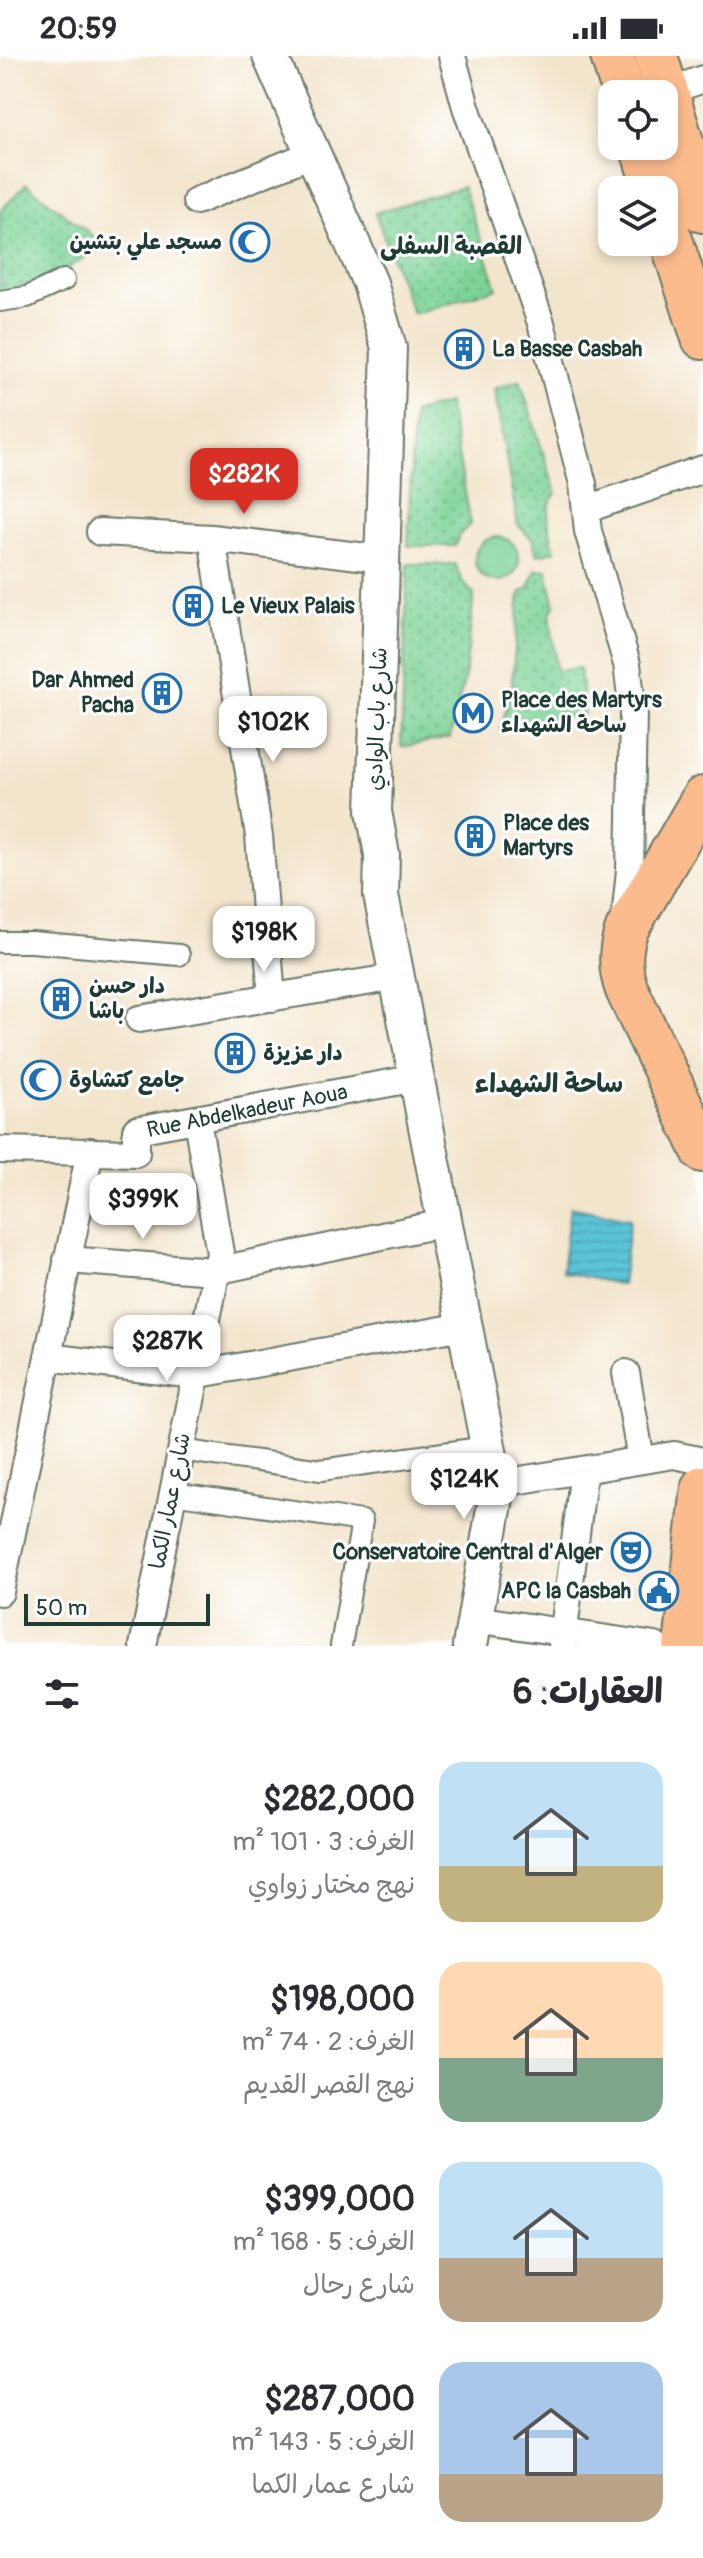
<!DOCTYPE html>
<html lang="ar">
<head>
<meta charset="utf-8">
<style>
  body { margin:0; font-family:Pangolin,"Playpen Sans Arabic",sans-serif; background:#f2f2f3; color:#2b2b33; direction:rtl; height:100vh; display:flex; flex-direction:column; font-size:30px; white-space:nowrap }
  * { box-sizing:border-box; margin:0 }
  p { font-size:26px; color:#7c7c81 }
  .icon { flex:none; width:44px; height:44px; fill:none; stroke:currentColor; stroke-width:2; stroke-linecap:round; stroke-linejoin:round }
  .map { position:relative; height:1590px; overflow:hidden; direction:ltr }
  .side { display:flex; flex-direction:column; background:#fff; flex:1 }
  .side>* { flex:none }
  .buttons { position:absolute; left:598px; top:24px; display:grid; gap:16px }
  .buttons a { display:grid; place-items:center; width:80px; height:80px; border-radius:16px; background:#fff; box-shadow:0 4px 12px #0003; font-size:40px }
  .scale { position:absolute; left:24px; bottom:20px; width:186px; box-sizing:border-box; padding-left:8px; border:4px solid #1f3d34; border-top:0; font-size:22px; line-height:28px; white-space:nowrap; color:#1f3d34; -webkit-text-stroke:6px #fff; paint-order:stroke }
  .price { position:absolute; translate:-50% -68px; padding:0 18px; border-radius:16px; background:#fff; color:#222; font-size:26px; line-height:52px; filter:drop-shadow(0 2px 4px #0008) }
  .price::after { content:''; position:absolute; left:50%; top:48px; width:24px; height:18px; margin-left:-12px; background:inherit; clip-path:polygon(0 0,100% 0,50% 100%) }
  .price.on { background:#d93025; color:#fff }
  ul { padding:0; list-style:none }
  li { display:flex; align-items:center; gap:24px; height:200px; padding:0 40px }
  li span { display:grid; place-items:center; flex:none; width:224px; height:160px; border-radius:24px; color:#555 }
  li>.icon { margin-inline-start:auto }
  span .icon { width:96px; height:96px; fill:#fffc; stroke-width:1 }
  li b { font-size:34px }
  h2 { display:flex; justify-content:space-between; align-items:center; height:96px; padding:0 40px; font-size:34px }
  .status { display:flex; justify-content:space-between; align-items:center; height:56px; padding:0 40px; background:#fff; direction:ltr }
  .status svg { height:22px; fill:currentColor }
  .map>svg:first-child { display:block }
  .grass { fill:url(#grass-dots); stroke:#4e8866; stroke-width:2 }
  .green { fill:#7dd397; stroke:#4e8866; stroke-width:2 }
  .water { fill:url(#water-rules); stroke:#3d8086; stroke-width:2 }
  .lines { fill:none; stroke-linecap:round; stroke-linejoin:round }
  .pedestrian-casing { stroke:#697869; stroke-width:24 }
  .minor-casing { stroke:#697869; stroke-width:30 }
  .tertiary-casing { stroke:#697869; stroke-width:38 }
  .primary-casing { stroke:#697869; stroke-width:46 }
  .pedestrian { stroke:#fff; stroke-width:20 }
  .minor { stroke:#fff; stroke-width:26 }
  .tertiary { stroke:#fff; stroke-width:34 }
  .primary { stroke:#fbbb8d; stroke-width:42 }
  .labels { text-anchor:middle; dominant-baseline:central; stroke-width:6; stroke-linejoin:round; paint-order:stroke }
  .poi-label { font-size:22px; font-weight:bold; fill:#1f3d34; stroke:#fff; text-anchor:start }
  .street-label { font-size:22px; fill:#1f3d34; stroke:#fff }
  .neighbourhood-label { font-size:24px; font-weight:bold; fill:#1f3d34; stroke:#fff }
  .quarter-label { font-size:26px; font-weight:bold; fill:#1f3d34; stroke:#fff }
</style>
</head>
<body>
<div class="status"><b>20:59</b><svg viewBox="0 0 49 12"><path d="M0 12V9h3v3zM5 12V6h3v6zM10 12V3h3v9zM15 12V0h3v12zM26 1h20v11H26zM47 4h2v5h-2z"/></svg></div>
<div class="map">
<svg width="703" height="1590" viewBox="0 0 703 1590">
  <defs>
    <pattern id="grass-dots" width="8" height="8" patternUnits="userSpaceOnUse" patternTransform="scale(2)"><rect width="8" height="8" fill="#7dd397"/><path d="M2 2h.1M6 6h.1" fill="none" stroke="#66ac7c" stroke-width="1.8" stroke-linecap="round"/></pattern>
    <pattern id="water-rules" width="6" height="5" patternUnits="userSpaceOnUse" patternTransform="scale(2)"><rect width="6" height="5" fill="#5bc4d8"/><path d="M0 2.5h6" fill="none" stroke="#4ba0b0"/></pattern>
  </defs>
  <rect width="100%" height="100%" fill="#fff"/>
  <filter id="ink" filterUnits="userSpaceOnUse"><feTurbulence type="fractalNoise" baseFrequency=".0125" numOctaves="2"/><feDisplacementMap in="SourceGraphic" scale="16" xChannelSelector="R" yChannelSelector="G"/><feConvolveMatrix kernelMatrix="1 2 1 2 8 2 1 2 1" color-interpolation-filters="sRGB"/></filter>
  <filter id="wash" filterUnits="userSpaceOnUse"><feTurbulence type="fractalNoise" baseFrequency=".006" numOctaves="4" result="noise"/><feDisplacementMap in="SourceGraphic" scale="32" xChannelSelector="R" yChannelSelector="G"/><feGaussianBlur stdDeviation="1.8" result="paint"/><feColorMatrix in="noise" values="0 0 0 0 0 0 0 0 0 0 0 0 0 0 0 0 0 1.4 0 .05"/><feComposite in="paint" operator="in"/></filter>
  <g filter="url(#wash)">
    <rect width="100%" height="100%" fill="#f3e5cc"/>
    <!-- grass -->
    <g class="grass">
      <path d="M26,128l79,61 -37,23 -4,12 -64,21v-89z"/>
      <path d="M463,131l34,101 -84,26 -38,-101z"/>
      <path d="M520,324l36,113c-14,17 -6,39 -1,58l-18,4 -5,-16 -14,-14 -24,-136z"/>
      <path d="M448,347l23,121 -12,11 -4,11h-47l5,-133z"/>
      <path d="M408,508h47l8,19 11,11 -9,82 -15,62 -49,9z"/>
      <path d="M536,514h11l8,36 -5,7 7,58 23,-3 4,46 -84,15 11,-36 9,-100 9,-6z"/>
    </g>
    <!-- green -->
    <circle class="green" cx="497" cy="503" r="22"/>
    <!-- water -->
    <path class="water" d="M570,1151l60,12 -8,66 -60,-13z"/>
  </g>
  <g filter="url(#ink)">
    <g class="lines">
      <!-- pedestrian casing -->
      <g class="pedestrian-casing">
        <g id="pedestrian">
          <path d="M0,245l27,-4 37,-17"/>
          <path d="M0,886h32l147,13"/>
          <path d="M180,1394l141,20 166,-23"/>
          <path d="M172,1437l190,28 -21,125"/>
        </g>
      </g>
      <!-- minor casing -->
      <g class="minor-casing">
        <g id="minor">
          <path d="M452,0l14,51 75,216 42,161 5,47 39,133 6,48 -3,158 -5,48"/>
          <path d="M667,36l36,-13"/>
          <path d="M196,145l118,-48"/>
          <path d="M587,453l116,-40"/>
          <path d="M100,476l112,6 171,21"/>
          <path d="M212,482l47,298 13,162"/>
          <path d="M139,963l258,-42"/>
          <path d="M0,1094l136,3v-23l281,-52"/>
          <path d="M67,1204l148,11 229,-48"/>
          <path d="M48,1301l146,18 270,-49"/>
          <path d="M626,1317l15,87"/>
          <path d="M496,1428l178,-29 29,6"/>
          <path d="M0,1536l90,-441"/>
          <path d="M474,1563l181,27"/>
          <path d="M143,1590l77,-393 -23,-133"/>
          <path d="M562,1590l22,-176"/>
        </g>
      </g>
      <!-- tertiary casing -->
      <g class="tertiary-casing">
        <path id="tertiary" d="M270,0l100,227 19,65 -15,463 8,44 -1,40 116,597 -27,154"/>
      </g>
      <!-- primary casing -->
      <g class="primary-casing">
        <g id="primary">
          <path d="M612,0l12,38"/>
          <path d="M656,0l47,155"/>
          <path d="M641,90l14,44"/>
          <path d="M664,162l39,120"/>
          <path d="M703,742l-76,131c-8,21 -8,40 0,61l76,161"/>
          <path d="M685,1590l18,-159"/>
        </g>
      </g>
      <!-- pedestrian -->
      <use href="#pedestrian" class="pedestrian"/>
      <!-- minor -->
      <use href="#minor" class="minor"/>
      <!-- tertiary -->
      <use href="#tertiary" class="tertiary"/>
      <!-- primary -->
      <use href="#primary" class="primary"/>
    </g>
  </g>
  <!-- icons -->
  <defs>
    <g id="mosque-ring" transform="scale(2)"><circle r="9.5" fill="#fff" stroke="#1f6fb2" stroke-width="1.5"/><path d="M3.5-4.9A6 6 0 1 0 3.5 4.9A5 5 0 1 1 3.5-4.9Z" fill="#1f6fb2"/></g>
    <g id="building-ring" transform="scale(2)"><circle r="9.5" fill="#fff" stroke="#1f6fb2" stroke-width="1.5"/><path d="M-4-6H4V6H1V3H-1V6H-4ZM-2.5-4.3h1.7v1.8h-1.7ZM.8-4.3h1.7v1.8H.8ZM-2.5-1h1.7V.8h-1.7ZM.8-1h1.7V.8H.8Z" fill="#1f6fb2"/></g>
    <g id="metro-ring" transform="scale(2)"><circle r="9.5" fill="#fff" stroke="#1f6fb2" stroke-width="1.5"/><path d="M-5.5 5V-5H-3L0 0L3-5H5.5V5H3V-.5L0 4L-3-.5V5Z" fill="#1f6fb2"/></g>
    <g id="theatre-ring" transform="scale(2)"><circle r="9.5" fill="#fff" stroke="#1f6fb2" stroke-width="1.5"/><path d="M-5-5.5Q0-4 5-5.5V0Q5 5 0 6Q-5 5-5 0ZM-3.3-2.5H-1v1.5H-3.3ZM1-2.5H3.3v1.5H1ZM-2.8 1Q0 5.5 2.8 1Z" fill="#1f6fb2"/></g>
    <g id="civic-ring" transform="scale(2)"><circle r="9.5" fill="#fff" stroke="#1f6fb2" stroke-width="1.5"/><path d="M-.6-6.5H3V-4.5H.6V-3L4-1V1h2V6H-6V1h2V-1L-.6-3ZM-1.2 2.5V6h2.4V2.5Z" fill="#1f6fb2"/></g>
  </defs>
  <g fill-rule="evenodd">
    <use href="#mosque-ring" x="250" y="186"/>
    <use href="#building-ring" x="464" y="293"/>
    <use href="#building-ring" x="193" y="550"/>
    <use href="#building-ring" x="162" y="637"/>
    <use href="#metro-ring" x="473" y="657"/>
    <use href="#building-ring" x="475" y="780"/>
    <use href="#building-ring" x="61" y="943"/>
    <use href="#building-ring" x="235" y="997"/>
    <use href="#mosque-ring" x="41" y="1024"/>
    <use href="#theatre-ring" x="631" y="1496"/>
    <use href="#civic-ring" x="659" y="1535"/>
  </g>
  <g class="labels">
    <!-- poi labels -->
    <g class="poi-label">
      <text x="222" y="186" text-anchor="end">مسجد علي بتشين</text>
      <text x="492" y="293">La Basse Casbah</text>
      <text x="221" y="550">Le Vieux Palais</text>
      <text x="134" y="624" text-anchor="end">Dar Ahmed<tspan x="134" dy="25">Pacha</tspan></text>
      <text x="501" y="644">Place des Martyrs<tspan x="501" dy="25">ساحة الشهداء</tspan></text>
      <text x="503" y="767">Place des<tspan x="503" dy="25">Martyrs</tspan></text>
      <text x="89" y="930">دار حسن<tspan x="89" dy="25">باشا</tspan></text>
      <text x="263" y="997">دار عزيزة</text>
      <text x="69" y="1024">جامع كتشاوة</text>
      <text x="603" y="1496" text-anchor="end">Conservatoire Central d'Alger</text>
      <text x="631" y="1535" text-anchor="end">APC la Casbah</text>
    </g>
    <!-- street labels -->
    <g class="street-label">
      <text transform="translate(377 663) rotate(-88)">شارع باب الوادي</text>
      <text transform="translate(247 1055) rotate(-11)">Rue Abdelkadeur Aoua</text>
      <text transform="translate(170 1445) rotate(-79)">شارع عمار الكما</text>
    </g>
    <!-- neighbourhood labels -->
    <g class="neighbourhood-label">
      <text x="451" y="190">القصبة السفلى</text>
    </g>
    <!-- quarter labels -->
    <g class="quarter-label">
      <text x="549" y="1028">ساحة الشهداء</text>
    </g>
  </g>
</svg>
<div class="buttons">
<a><svg class="icon" aria-label="locate" viewBox="0 0 24 24"><circle cx="12" cy="12" r="6"/><path d="M12 2v4M12 18v4M2 12h4M18 12h4"/></svg></a>
<a><svg class="icon" aria-label="layers" viewBox="0 0 24 24"><path d="M12 4l9 5-9 5-9-5zM3 14l9 5 9-5"/></svg></a>
</div>
<div class="scale">50 m</div>
<b class="price on" style="left:244px;top:460px">$282K</b>
<b class="price" style="left:273px;top:708px">$102K</b>
<b class="price" style="left:264px;top:918px">$198K</b>
<b class="price" style="left:143px;top:1185px">$399K</b>
<b class="price" style="left:167px;top:1327px">$287K</b>
<b class="price" style="left:464px;top:1465px">$124K</b>
</div>
<section class="side">
<h2>العقارات: 6<svg class="icon" aria-label="filters" viewBox="0 0 24 24"><path d="M4 7h16M4 17h16"/><circle cx="9" cy="7" r="2"/><circle cx="15" cy="17" r="2"/></svg></h2>
<ul>
<li><span style="background:linear-gradient(#bfe0f5 65%,#c2b280 0)"><svg class="icon" aria-label="home" viewBox="0 0 24 24"><path d="M3 11l9-7 9 7M6 9v11h12V9"/></svg></span><div><b>$282,000</b><p>الغرف: 3 · 101 m²</p><p>نهج مختار زواوي</p></div></li>
<li><span style="background:linear-gradient(#ffd9b3 60%,#7fa58c 0)"><svg class="icon" aria-label="home" viewBox="0 0 24 24"><path d="M3 11l9-7 9 7M6 9v11h12V9"/></svg></span><div><b>$198,000</b><p>الغرف: 2 · 74 m²</p><p>نهج القصر القديم</p></div></li>
<li><span style="background:linear-gradient(#bfe0f5 60%,#b9a48a 0)"><svg class="icon" aria-label="home" viewBox="0 0 24 24"><path d="M3 11l9-7 9 7M6 9v11h12V9"/></svg></span><div><b>$399,000</b><p>الغرف: 5 · 168 m²</p><p>شارع رحال</p></div></li>
<li><span style="background:linear-gradient(#a9c7e8 70%,#b9a48a 0)"><svg class="icon" aria-label="home" viewBox="0 0 24 24"><path d="M3 11l9-7 9 7M6 9v11h12V9"/></svg></span><div><b>$287,000</b><p>الغرف: 5 · 143 m²</p><p>شارع عمار الكما</p></div></li>
</ul>
</section>
</body>
</html>
